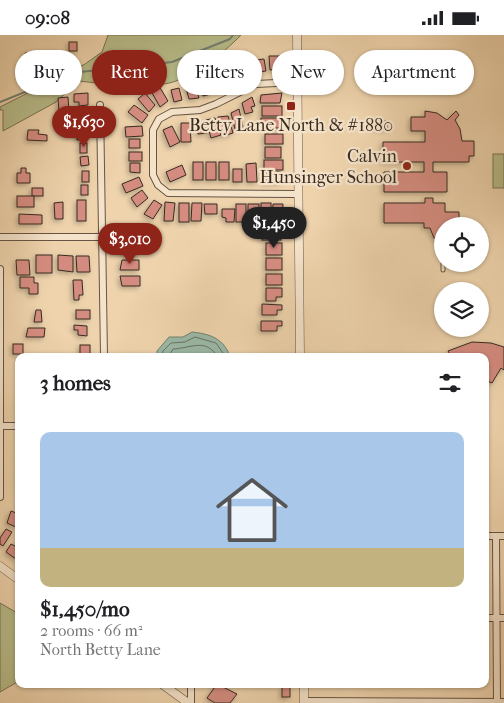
<!DOCTYPE html>
<html lang="en">
<head>
<meta charset="utf-8">
<style>
  body { margin:0; font-family:"IM FELL French Canon",serif; background:#f2f2f2; color:#202124; height:100vh; display:flex; flex-direction:column; font-size:19px; white-space:nowrap }
  * { box-sizing:border-box; margin:0 }
  p { font-size:16px; color:#757577 }
  .icon { flex:none; width:28px; height:28px; fill:none; stroke:currentColor; stroke-width:2; stroke-linecap:round; stroke-linejoin:round }
  .map { position:relative; flex:1; overflow:hidden }
  .drawer { position:absolute; left:15px; top:318px; width:474px; height:335px; display:flex; flex-direction:column; background:#fff; border-radius:10px; box-shadow:0 1px 4px #0004 }
  .drawer>* { flex:none }
  .guide { position:absolute; left:15px; top:15px; width:475px; height:45px; display:flex; gap:10px }
  .fabs { position:absolute; left:434px; top:182px; display:grid; gap:10px }
  .fabs a { display:grid; place-items:center; width:55px; height:55px; border-radius:50%; background:#fff; box-shadow:0 1px 4px #0004; font-size:25px }
  .price { position:absolute; translate:-50% -42px; padding:0 11px; border-radius:18px; background:#8f2418; color:#fff; font-size:16px; line-height:32px; filter:drop-shadow(0 1px 2px #0008) }
  .price::after { content:''; position:absolute; left:50%; top:30px; width:15px; height:11px; margin-left:-8px; background:inherit; clip-path:polygon(0 0,100% 0,50% 100%) }
  .price.active { background:#222; color:#fff }
  ul { padding:0; list-style:none }
  li { display:grid; align-content:center; gap:10px; height:265px; padding:0 25px }
  li span { display:grid; place-items:center; height:155px; border-radius:10px; color:#555 }
  li>.icon { margin-inline-start:auto }
  span .icon { width:90px; height:90px; fill:#fffc; stroke-width:1 }
  li b { font-size:21px }
  h2 { display:flex; justify-content:space-between; align-items:center; height:60px; padding:0 25px; font-size:21px }
  .chip { padding:0 18px; border-radius:22px; background:#fff; box-shadow:0 1px 4px #0004; font-size:18px; line-height:45px }
  .chip.active { background:#8f2418; color:#fff }
  .status { display:flex; justify-content:space-between; align-items:center; height:35px; padding:0 25px; background:#fff; direction:ltr }
  .status svg { height:14px; fill:currentColor }
  .map>svg:first-child { display:block }
  .green { fill:#b8bc8a; stroke:#787456 }
  .water { fill:#9ab8a6; stroke:#728071 }
  .lines { fill:none; stroke-linecap:round; stroke-linejoin:round }
  .shore { stroke:#687264; stroke-width:1 }
  .stream { stroke:#728071; stroke-width:2 }
  .building { fill:#d58c80; stroke:#372b21; filter:url(#shadow) }
  .service-casing { stroke:#655544; stroke-width:5 }
  .minor-casing { stroke:#655544; stroke-width:8 }
  .tertiary-casing { stroke:#655544; stroke-width:9 }
  .service { stroke:#f4e2c9; stroke-width:3 }
  .minor { stroke:#f4e2c9; stroke-width:6 }
  .tertiary { stroke:#f4e2c9; stroke-width:8 }
  .poi-dot { fill:#8f2418; stroke:#f4e2c9; stroke-width:2 }
  .labels { text-anchor:middle; dominant-baseline:central; stroke-width:4.5; stroke-linejoin:round; paint-order:stroke }
  .poi-label { font-size:18px; fill:#372b21; stroke:#f4e2c9 }
</style>
</head>
<body>
<div class="status"><b>09:08</b><svg viewBox="0 0 49 12"><path d="M0 12V9h3v3zM5 12V6h3v6zM10 12V3h3v9zM15 12V0h3v12zM26 1h20v11H26zM47 4h2v5h-2z"/></svg></div>
<div class="map">
<svg width="504" height="668" viewBox="0 0 504 668">
  <defs>
    <filter id="shadow"><feDropShadow dx="-2" dy="2" stdDeviation="2.5" flood-color="#0004"/></filter>
  </defs>
  <rect width="100%" height="100%" fill="#eed3ac"/>
  <filter id="stains"><feTurbulence type="fractalNoise" baseFrequency=".004" numOctaves="4"/><feColorMatrix values="0 0 0 0 .2 0 0 0 0 .09 0 0 0 0 .02 0 0 0 .5 -.17"/></filter>
  <radialGradient id="worn" r=".72"><stop offset=".6" stop-color="#630" stop-opacity="0"/><stop offset="1" stop-color="#630" stop-opacity=".3"/></radialGradient>
  <!-- green -->
  <g class="green">
    <path d="M108,0h133c-17,18 -52,46 -77,49 -27,5 -58,0 -85,-3l-23,21 -53,29v-21h-3v-3l85,-43 17,-12z"/>
    <rect x="493" y="119" width="11" height="34"/>
    <path d="M0,568l19,11v67l-19,11z"/>
  </g>
  <!-- water -->
  <path class="water" d="M192,297c18,2 31,6 38,24h-73v-5l12,-14h14z"/>
  <g class="lines">
    <!-- shore -->
    <g class="shore">
      <path d="M162,321l1,-5 8,-8 14,-1 10,-5 21,6 9,13"/>
      <path d="M169,321l4,-7c18,-1 33,-11 44,7"/>
    </g>
    <!-- stream -->
    <path class="stream" d="M0,67l57,-23 23,-7 92,-10 58,-23 3,-4"/>
  </g>
  <!-- building -->
  <g class="building">
    <rect x="69" y="7" width="8" height="9"/>
    <path d="M25,18h14l1,5h-5v5h-10z"/>
    <path d="M269,21h12v12l-11,2z"/>
    <path d="M264,24l2,12 -8,1 -2,-12z"/>
    <path d="M245,28l4,12 -9,2 -2,-12z"/>
    <path d="M233,29l4,13 -9,4 -4,-15z"/>
    <path d="M219,42l4,12 -8,2 -4,-12z"/>
    <path d="M208,48l3,11 -8,2 -3,-11z"/>
    <path d="M195,50l4,13 -10,1 -3,-11z"/>
    <path d="M159,51l9,15 -8,6 -9,-16z"/>
    <path d="M179,53l3,12 -8,2 -3,-12z"/>
    <path d="M88,58v12l-9,1v-4h-5v-8z"/>
    <path d="M145,58l10,12 -6,7 -11,-13z"/>
    <path d="M282,58l-2,10h-20l1,-8z"/>
    <path d="M68,62l1,14 -10,1 -1,-14z"/>
    <path d="M252,62l3,9 -4,1 2,5 -8,2 -3,-11z"/>
    <path d="M134,70l14,10 -6,8 -14,-11z"/>
    <rect x="262" y="71" width="20" height="10"/>
    <path d="M239,74l4,18 -8,2 -4,-16z"/>
    <path d="M425,76l12,2 10,7 9,-9 3,4 -4,5 5,9 2,12h12v15h-5v6h-36v10h14v20h-63v-20h40v-10h-41v-20h42v-11h-14v-14h14z"/>
    <path d="M228,81l5,17 -10,3 -5,-19z"/>
    <path d="M215,83l6,17 -10,3 -5,-18z"/>
    <path d="M261,83h19v4h3v6h-22z"/>
    <rect x="376" y="86" width="11" height="8"/>
    <path d="M181,88h9l1,19h-10z"/>
    <path d="M204,88l3,10 -9,1 -2,-9z"/>
    <path d="M84,91l1,13 -8,1v-13z"/>
    <path d="M142,91l1,10 -17,1 -1,-10z"/>
    <path d="M172,91l8,16 -10,5 -7,-17z"/>
    <path d="M28,95h11l-1,4 9,1v6l-20,-1z"/>
    <rect x="265" y="99" width="18" height="10"/>
    <rect x="129" y="104" width="11" height="9"/>
    <rect x="80" y="108" width="7" height="10"/>
    <rect x="265" y="112" width="16" height="11"/>
    <rect x="129" y="117" width="13" height="9"/>
    <path d="M88,121l1,9 -8,1 -1,-9z"/>
    <rect x="264" y="125" width="19" height="10"/>
    <rect x="193" y="127" width="10" height="18"/>
    <rect x="206" y="127" width="10" height="18"/>
    <rect x="219" y="127" width="10" height="18"/>
    <path d="M130,128h10v10l-10,-1z"/>
    <path d="M256,128l1,19h-10l-1,-18z"/>
    <path d="M182,130l4,10 -16,7 -4,-10z"/>
    <path d="M21,133h5v5h4v10h-13v-10h4z"/>
    <rect x="233" y="134" width="9" height="13"/>
    <rect x="82" y="136" width="7" height="11"/>
    <path d="M263,137h18l1,10 -19,1z"/>
    <path d="M139,142l4,9 -17,7 -4,-9z"/>
    <rect x="81" y="150" width="7" height="10"/>
    <rect x="32" y="153" width="11" height="8"/>
    <path d="M142,155l6,8 -11,9 -6,-9z"/>
    <rect x="17" y="161" width="17" height="11"/>
    <path d="M425,163h8v5h12v9h14v14h-17v15l-8,-3 -4,-10h-6v-5h-40v-20h41z"/>
    <rect x="77" y="165" width="9" height="21"/>
    <path d="M154,165l8,5 -9,14 -9,-5z"/>
    <path d="M63,167v17h-8l-1,-16z"/>
    <path d="M165,167l10,1 -2,18h-9z"/>
    <rect x="179" y="168" width="10" height="19"/>
    <path d="M192,168h10l-1,18h-10z"/>
    <rect x="261" y="168" width="10" height="19"/>
    <path d="M204,169h13v10h-12z"/>
    <rect x="236" y="169" width="10" height="18"/>
    <rect x="248" y="169" width="11" height="18"/>
    <path d="M273,169h10l-1,19 -10,-1z"/>
    <path d="M222,174h13l-1,13h-8v-4l-4,-1z"/>
    <path d="M19,179l23,1v9h-23z"/>
    <rect x="262" y="192" width="19" height="13"/>
    <path d="M119,193h19v10h-17z"/>
    <rect x="266" y="208" width="16" height="12"/>
    <path d="M120,209h19v10h-18z"/>
    <rect x="36" y="220" width="16" height="18"/>
    <path d="M58,220l15,1v16l-15,-2z"/>
    <path d="M76,221h13l1,16h-13z"/>
    <rect x="266" y="223" width="16" height="12"/>
    <path d="M16,225h13l1,15h-13z"/>
    <path d="M122,225h17v10h-19z"/>
    <rect x="266" y="239" width="16" height="11"/>
    <path d="M120,241h20v10h-18z"/>
    <path d="M20,242h14v6h4v11h-9v-6h-9z"/>
    <path d="M73,245h9l1,15h-4v5h-5z"/>
    <path d="M266,253h16v9h-6v4h-10z"/>
    <path d="M262,269l20,1v5h-5v5h-15z"/>
    <path d="M36,275h5l1,12h-8z"/>
    <rect x="76" y="275" width="14" height="9"/>
    <path d="M261,286h21v5h-5v5h-16z"/>
    <path d="M74,290l13,1v10l-9,-1v-5h-4z"/>
    <path d="M28,293h17l-1,9h-18z"/>
    <path d="M472,307l19,1 13,4v23l-3,-2 -9,15 -7,-3v-24h-34l-3,-5z"/>
    <rect x="13" y="309" width="10" height="10"/>
    <rect x="80" y="310" width="10" height="11"/>
    <path d="M11,476l8,3 -3,13 -9,-4z"/>
    <path d="M6,494l6,3 -9,14 -3,-2v-6z"/>
    <path d="M17,507l2,13 -3,4 -10,-7 5,-8 4,2z"/>
    <path d="M217,649l20,10 -7,9h-15l-8,-5z"/>
    <rect x="282" y="652" width="8" height="10"/>
  </g>
  <g class="lines">
    <!-- service casing -->
    <g class="service-casing">
      <g id="service">
        <path d="M297,39l33,1"/>
        <path d="M443,235v-6"/>
      </g>
    </g>
    <!-- minor casing -->
    <g class="minor-casing">
      <g id="minor">
        <path d="M297,47l-41,2 -40,20 -16,6 -28,2 -13,7 -6,11v45l5,10 10,8 129,1"/>
        <path d="M100,70l4,251"/>
        <path d="M0,202h102"/>
        <path d="M0,234v228"/>
        <path d="M1,391h18"/>
        <path d="M485,501h19"/>
        <path d="M496,501l1,167"/>
        <path d="M485,583h19"/>
        <path d="M191,649v19"/>
        <path d="M304,666l200,1"/>
      </g>
    </g>
    <!-- tertiary casing -->
    <g class="tertiary-casing">
      <g id="tertiary">
        <path d="M297,0l3,321"/>
        <path d="M0,531l19,14"/>
        <path d="M162,649l26,19"/>
        <path d="M304,649v19"/>
      </g>
    </g>
    <!-- service -->
    <use href="#service" class="service"/>
    <!-- minor -->
    <use href="#minor" class="minor"/>
    <!-- tertiary -->
    <use href="#tertiary" class="tertiary"/>
  </g>
  <!-- markers -->
  <g class="poi-dot">
    <rect x="286" y="66" width="10" height="10" rx="2.5"/>
    <circle cx="407" cy="131" r="5"/>
  </g>
  <g class="labels">
    <!-- poi labels -->
    <g class="poi-label">
      <text x="291" y="90">Betty Lane North &amp; #1880</text>
      <text x="397" y="121" text-anchor="end">Calvin<tspan x="397" dy="21">Hunsinger School</tspan></text>
    </g>
  </g>
  <rect width="100%" height="100%" filter="url(#stains)"/>
  <rect width="100%" height="100%" fill="url(#worn)"/>
</svg>
<div class="fabs">
<a><svg class="icon" aria-label="locate" viewBox="0 0 24 24"><circle cx="12" cy="12" r="6"/><path d="M12 2v4M12 18v4M2 12h4M18 12h4"/></svg></a>
<a><svg class="icon" aria-label="layers" viewBox="0 0 24 24"><path d="M12 4l9 5-9 5-9-5zM3 14l9 5 9-5"/></svg></a>
</div>
<b class="price" style="left:84px;top:113px">$1,630</b>
<b class="price active" style="left:274px;top:214px">$1,450</b>
<b class="price" style="left:130px;top:230px">$3,010</b>
<div class="guide">
<a class="chip">Buy</a>
<a class="chip active">Rent</a>
<a class="chip">Filters</a>
<a class="chip">New</a>
<a class="chip">Apartment</a>
</div>
<section class="drawer">
<h2>3 homes<svg class="icon" aria-label="filters" viewBox="0 0 24 24"><path d="M4 7h16M4 17h16"/><circle cx="9" cy="7" r="2"/><circle cx="15" cy="17" r="2"/></svg></h2>
<ul>
<li><span style="background:linear-gradient(#a9c7e8 75%,#c2b280 0)"><svg class="icon" aria-label="home" viewBox="0 0 24 24"><path d="M3 11l9-7 9 7M6 9v11h12V9"/></svg></span><div><b>$1,450/mo</b><p>2 rooms · 66 m²</p><p>North Betty Lane</p></div></li>
</ul>
</section>
</div>
</body>
</html>
